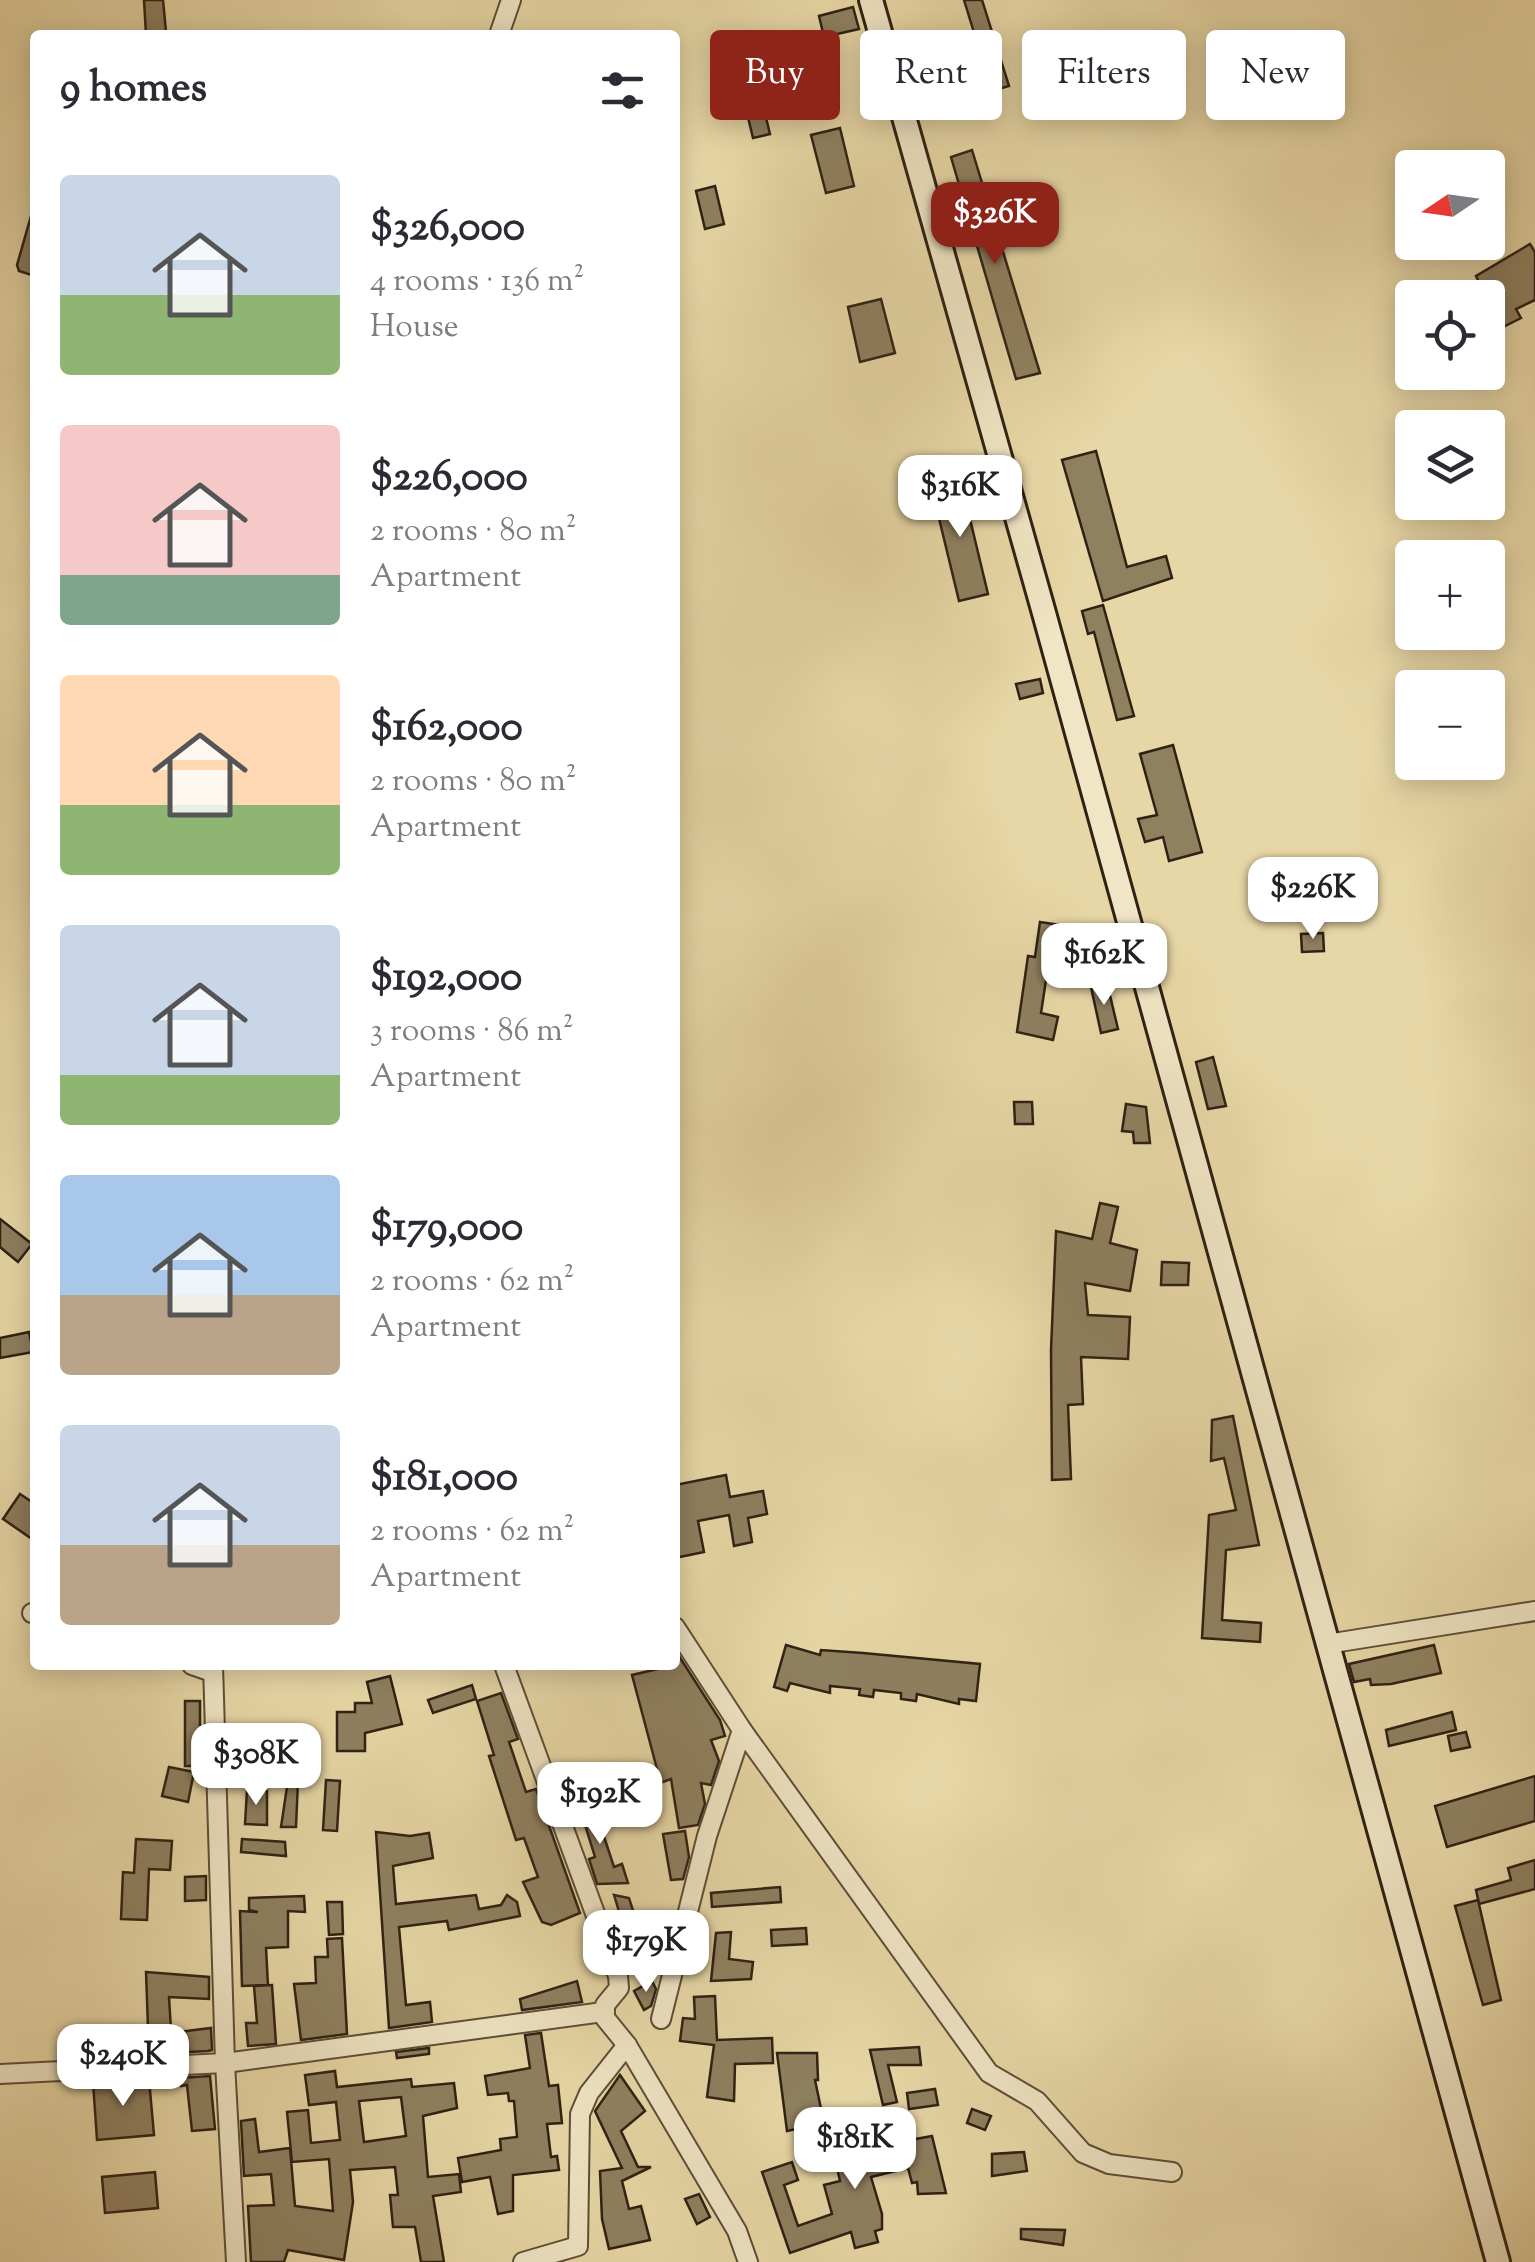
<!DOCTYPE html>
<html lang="en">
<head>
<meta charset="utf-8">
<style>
  body { margin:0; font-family:"Sorts Mill Goudy",serif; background:#f7f7f7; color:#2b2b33; height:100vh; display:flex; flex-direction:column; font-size:38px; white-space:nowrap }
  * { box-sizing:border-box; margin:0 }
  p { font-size:32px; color:#7c7c81 }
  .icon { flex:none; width:55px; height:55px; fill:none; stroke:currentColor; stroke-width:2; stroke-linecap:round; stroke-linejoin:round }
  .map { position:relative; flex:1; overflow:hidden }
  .details { position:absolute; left:30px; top:30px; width:650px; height:1640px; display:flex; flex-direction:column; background:#fff; border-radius:10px; box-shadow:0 5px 25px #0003 }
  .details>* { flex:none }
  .banner { position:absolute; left:710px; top:30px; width:675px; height:90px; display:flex; gap:20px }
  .needle { width:65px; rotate:257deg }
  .controls { position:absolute; left:1395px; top:150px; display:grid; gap:20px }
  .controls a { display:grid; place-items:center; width:110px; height:110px; border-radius:10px; background:#fff; box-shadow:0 5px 25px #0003; font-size:50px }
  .price { position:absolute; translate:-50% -85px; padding:0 22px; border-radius:20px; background:#fff; color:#222; font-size:32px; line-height:65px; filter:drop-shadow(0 2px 5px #0008) }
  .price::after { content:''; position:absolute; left:50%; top:60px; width:30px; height:22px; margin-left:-15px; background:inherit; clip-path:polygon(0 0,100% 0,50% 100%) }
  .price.on { background:#8f2418; color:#fff }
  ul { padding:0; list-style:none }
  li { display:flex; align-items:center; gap:30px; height:250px; padding:0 30px }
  li span { display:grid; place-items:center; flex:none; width:280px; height:200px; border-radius:10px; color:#555 }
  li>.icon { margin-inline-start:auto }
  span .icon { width:120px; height:120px; fill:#fffc; stroke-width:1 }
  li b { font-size:42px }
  h2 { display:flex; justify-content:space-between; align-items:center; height:120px; padding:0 30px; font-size:42px }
  .chip { padding:0 35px; border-radius:10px; background:#fff; box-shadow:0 5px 25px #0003; font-size:35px; line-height:90px }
  .chip.on { background:#8f2418; color:#fff }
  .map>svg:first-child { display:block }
  .building { fill:#8f8060; stroke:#2f2114; stroke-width:2.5; fill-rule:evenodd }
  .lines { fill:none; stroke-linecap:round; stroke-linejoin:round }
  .street-casing { stroke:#5d4e38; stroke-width:22 }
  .secondary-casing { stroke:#2f2114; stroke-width:28 }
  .street { stroke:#f0e5c5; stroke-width:18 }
  .secondary { stroke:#f0e5c5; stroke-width:22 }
</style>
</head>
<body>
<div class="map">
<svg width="1535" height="2262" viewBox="0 0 1535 2262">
  <rect width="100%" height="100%" fill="#e8d7a6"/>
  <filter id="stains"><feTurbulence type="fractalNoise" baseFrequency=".002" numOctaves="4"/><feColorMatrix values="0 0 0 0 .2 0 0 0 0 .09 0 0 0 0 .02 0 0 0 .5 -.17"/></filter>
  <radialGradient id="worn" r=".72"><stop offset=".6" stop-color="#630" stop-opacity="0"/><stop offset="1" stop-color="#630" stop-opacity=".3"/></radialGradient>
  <!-- building -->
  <g class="building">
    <path d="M144,0h19l3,32 -20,2z"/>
    <path d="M964,0h18l27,86 -17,5z"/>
    <path d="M853,7l6,22 -35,8 -5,-21z"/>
    <path d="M1090,71l8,32 -18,5 -8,-32z"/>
    <path d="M789,91l4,15 -15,4 -3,-15z"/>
    <path d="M762,101l8,33 -17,4 -8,-33z"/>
    <path d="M840,128l14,58 -28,7 -15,-58z"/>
    <path d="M972,150l68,223 -24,6 -65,-222z"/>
    <path d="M715,186l9,38 -19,5 -9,-38z"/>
    <path d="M31,216l4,1v59l-16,-5 -2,-6z"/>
    <path d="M1530,244l5,8v48l-19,9 5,9 -20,10 -25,-52z"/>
    <path d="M881,299l14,54 -35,9 -12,-55z"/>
    <path d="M1096,451l31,116 39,-11 6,22 -69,23 -41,-141z"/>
    <path d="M954,473l5,18 4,-1 25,104 -29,7 -22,-91 6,-1 -7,-32z"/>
    <path d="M1103,605l31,111 -17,4 -23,-88 -6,2 -6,-23z"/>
    <path d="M1040,679l3,14 -23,6 -4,-15z"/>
    <path d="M1173,745l29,107 -33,9 -6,-24 -18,5 -7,-23 19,-4 -17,-61z"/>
    <path d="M1040,922l27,4 -1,9 35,5 -2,14 -48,-7 -10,66 17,4 -5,23 -36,-8 11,-76 7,1z"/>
    <path d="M1323,933l1,18 -22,1 -1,-18z"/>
    <path d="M1107,983l11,46 -17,4 -10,-46z"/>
    <path d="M1213,1057l13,49 -18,3 -12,-47z"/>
    <path d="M1014,1102h18l1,22h-18z"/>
    <path d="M1126,1104l20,3 4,36h-16l-1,-11 -11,-1z"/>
    <path d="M1100,1203l18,4 -8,36 27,7 -7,41 -45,-8 3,32 42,2 -2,42 -47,-2 2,47 -15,1 3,74 -19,1 -1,-130 5,-119 36,8z"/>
    <path d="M0,1219l32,25 -14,18 -18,-15z"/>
    <path d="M1162,1262l27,1 -1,22h-27z"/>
    <path d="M29,1332l4,20 -33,6v-20z"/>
    <path d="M1233,1416l26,129 -33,5 -4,70 39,3 -1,19 -58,-4 7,-123 27,-5 -12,-52 -13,3 1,-41z"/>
    <path d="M726,1475l4,22 33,-6 4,23 -19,4 4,24 -18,4 -5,-31 -31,6 6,31 -29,6v-73z"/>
    <path d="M20,1494l15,10v37l-32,-22z"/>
    <path d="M786,1645l34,10 1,-5 42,3 117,11 -4,37 -17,-2v5l-42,-10 -1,7 -15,-2v-6l-27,-3 -1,7 -14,-2 1,-6 -30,-3v7l-40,-10 -3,8 -13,-4z"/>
    <path d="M1434,1645l7,28 -50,11 -20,1 -1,-6 -16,3 -5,-18z"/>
    <path d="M675,1650l45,70 5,16 -14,4 8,21 -8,24 -10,-2 4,21 -7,21 -19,3 -8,-49 -58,21 -5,-14 49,-17 -25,-94 43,-10z"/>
    <path d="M390,1676l12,48 -37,9v18h-28v-39h18v-9h17l-5,-21z"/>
    <path d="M472,1685l4,14 -43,14 -5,-13z"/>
    <path d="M501,1693l17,46 -9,3 17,50 10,-3 44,124 -29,12 -9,-3 -19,-40 15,-5 -14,-39 -8,2 -27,-84 5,-1 -17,-54z"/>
    <rect x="185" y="1701" width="15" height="65"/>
    <path d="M1452,1712l4,18 -67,16 -3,-16z"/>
    <path d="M1466,1732l4,15 -19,4 -3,-15z"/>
    <path d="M169,1767l25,5 -6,30 -26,-6z"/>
    <path d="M1535,1776v45l-88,26 -12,-41z"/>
    <path d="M288,1780l10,1 -2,46h-15z"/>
    <path d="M326,1780l14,1 -3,50 -14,-1z"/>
    <path d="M247,1790l20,1v34l-22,-1z"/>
    <path d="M590,1794l24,73 8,-3 6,19 -31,1 -8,-25 6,-2 -18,-58z"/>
    <path d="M685,1831l4,26 -6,22 -12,1 -8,-46z"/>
    <path d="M376,1832l34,4 19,-3 4,25 -40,8 3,38 80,-9 3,14 22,-4 6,-10 10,7 3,14 -71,14 -2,-9 -48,6 7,78 24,-3 2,20 -43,6z"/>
    <path d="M136,1839l36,2 -2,29 -21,-1 -2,51 -26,-1 2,-47 11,1z"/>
    <path d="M242,1839l43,3 1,14 -45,-4z"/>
    <path d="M1535,1860v29l-56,15 -3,-14 35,-10 -3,-12z"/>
    <path d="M206,1876v24l-21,1v-24z"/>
    <path d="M780,1887l1,15 -69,5 -1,-14z"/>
    <path d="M614,1895l15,3 6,19 12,-1 5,17 -24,8z"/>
    <path d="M304,1896l1,16 -17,-1v36l-22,1 2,37 -26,1 -2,-75 18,1 -9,-2v-12z"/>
    <path d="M1478,1900l23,100 -18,5 -28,-99z"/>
    <path d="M327,1902h15l1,32 -14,1z"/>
    <path d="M806,1928l1,16 -35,2 -1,-16z"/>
    <path d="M731,1932l-2,27 24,3 -2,17 -40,2 5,-48z"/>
    <path d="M342,1938l5,96 -46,6 -7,-56 22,-1 -1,-26h13l-1,-18z"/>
    <path d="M146,1972l63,5v22l-40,-2 2,33 -23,-2z"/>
    <path d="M577,1981l5,21 -60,8 -2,-11z"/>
    <path d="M652,1981l4,8 -5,17 -7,4 -10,-19z"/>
    <path d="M272,1985l4,59 -28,2 -2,-23h11l-3,-37z"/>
    <path d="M715,1996l2,44 55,-2 1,25 -38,1 -1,37 -27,-4 7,-52 -34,-4 3,-23 12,1 -1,-22z"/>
    <path d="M211,2028l1,22 -4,1 -117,6 -1,-14z"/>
    <path d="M541,2033l8,53 9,-1 4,38 -15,1 4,33 6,-1 2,14 -46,5v36l-15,3 -8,-37 -28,5 -4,-24 43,-8 -1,-11 17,-2 -3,-36h-5l-1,-8 -20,2 -3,-19 45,-8 -5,-33z"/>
    <path d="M919,2047l2,18h-33l9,37 -14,3 -13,-55z"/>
    <path d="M429,2048v6l-32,4 -1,-6z"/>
    <path d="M777,2053h40l1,27h-3l9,43 -37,8z"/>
    <path d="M335,2071l2,16 74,-8 1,8 42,-4 3,25 -34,8 5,61 31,-3 2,18 -28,4 11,66h-23l-6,-35h-22l-3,-32h8l-3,-28 -45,3 3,32 -9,58 -56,-10 -4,12h-33l-3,-56 26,-1 -3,-31 -27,2 -3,-55 14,-2 4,33 31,-4 5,58 38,5 -4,-52 -37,3 -5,-50 21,-2 3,33 29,-3 -4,-38 -27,3 -4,-30zM401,2097l5,39 -42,6 -5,-41z"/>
    <path d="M620,2075l25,36 -24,20 17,36h13l-29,14 7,28 12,-3 9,34 -41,9 -7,-30 -2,-48 22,-3 -27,-57z"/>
    <path d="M210,2076l5,53 -23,2 -5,-46 -6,1 -1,-8z"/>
    <path d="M149,2079l5,56 -57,5 -4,-58z"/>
    <path d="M935,2089l3,16 -29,4 -2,-16z"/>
    <path d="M972,2109l19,7 -6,14 -18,-7z"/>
    <path d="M932,2136l14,57 -28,1 -1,-12 -5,1 -4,-15 -37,9 11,37v15l-7,2 3,11 -23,6 -4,-16 -61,21 -28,-81 30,-10 6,18 -14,5 14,41 34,-12 -8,-29 16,-4 -6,-27z"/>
    <path d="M1024,2152l3,19 -35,5v-22z"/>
    <path d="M155,2172l3,36 -53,5 -3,-36z"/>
    <path d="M699,2194l11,23 -13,7 -12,-25z"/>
    <path d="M1021,2229l44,1 -2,15 -42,-6z"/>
  </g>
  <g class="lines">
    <!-- street casing -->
    <g class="street-casing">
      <g id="street">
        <path d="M499,35l12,-35"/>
        <path d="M32,1613l3,1"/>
        <path d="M675,1627l67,103 247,343 48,28 46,52 26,11 63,8"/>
        <path d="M1327,1644l208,-33"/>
        <path d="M192,1665l20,7"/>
        <path d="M213,1665l12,398 11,199"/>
        <path d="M504,1665l114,311 1,12 -14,17v13l22,27 110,186 11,31"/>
        <path d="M661,2019l46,-183 35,-106"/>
        <path d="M0,2074l225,-11 378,-51"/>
        <path d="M523,2262l55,-16 2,-132 9,-21 38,-48"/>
      </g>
    </g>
    <!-- secondary casing -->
    <g class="secondary-casing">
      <path id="secondary" d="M871,0l173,613 454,1649"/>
    </g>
    <!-- street -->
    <use href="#street" class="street"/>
    <!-- secondary -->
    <use href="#secondary" class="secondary"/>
  </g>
  <rect width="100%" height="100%" filter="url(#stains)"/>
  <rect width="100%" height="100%" fill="url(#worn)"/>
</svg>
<div class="controls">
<a><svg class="needle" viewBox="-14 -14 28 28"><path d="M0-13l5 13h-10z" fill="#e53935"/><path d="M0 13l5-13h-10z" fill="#7c7c81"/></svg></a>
<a><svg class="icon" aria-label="locate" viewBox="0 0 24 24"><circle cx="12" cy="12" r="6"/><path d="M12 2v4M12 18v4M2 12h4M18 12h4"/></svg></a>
<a><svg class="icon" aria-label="layers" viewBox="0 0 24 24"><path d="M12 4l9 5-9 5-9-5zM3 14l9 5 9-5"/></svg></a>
<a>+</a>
<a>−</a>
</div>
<b class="price on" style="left:995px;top:267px">$326K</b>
<b class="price" style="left:960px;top:540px">$316K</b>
<b class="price" style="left:1313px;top:942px">$226K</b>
<b class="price" style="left:1104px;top:1008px">$162K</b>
<b class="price" style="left:256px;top:1808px">$308K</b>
<b class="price" style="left:600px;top:1847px">$192K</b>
<b class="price" style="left:646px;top:1995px">$179K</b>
<b class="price" style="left:123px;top:2109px">$240K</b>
<b class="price" style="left:855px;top:2192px">$181K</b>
<div class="banner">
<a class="chip on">Buy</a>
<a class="chip">Rent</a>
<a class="chip">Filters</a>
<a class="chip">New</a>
</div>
<section class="details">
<h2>9 homes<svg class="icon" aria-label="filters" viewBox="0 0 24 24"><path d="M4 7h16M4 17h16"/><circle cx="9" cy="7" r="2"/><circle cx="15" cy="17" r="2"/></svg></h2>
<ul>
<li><span style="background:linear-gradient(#c9d6e8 60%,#8fb573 0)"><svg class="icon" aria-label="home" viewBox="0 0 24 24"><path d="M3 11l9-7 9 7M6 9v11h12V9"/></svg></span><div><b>$326,000</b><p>4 rooms · 136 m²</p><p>House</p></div></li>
<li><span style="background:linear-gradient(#f6c9c9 75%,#7fa58c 0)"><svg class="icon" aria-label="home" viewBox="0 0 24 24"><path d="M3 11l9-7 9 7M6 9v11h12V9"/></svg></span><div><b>$226,000</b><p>2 rooms · 80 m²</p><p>Apartment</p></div></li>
<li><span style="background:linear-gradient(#ffd9b3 65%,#8fb573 0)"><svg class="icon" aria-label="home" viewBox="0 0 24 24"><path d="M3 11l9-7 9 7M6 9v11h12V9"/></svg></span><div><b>$162,000</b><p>2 rooms · 80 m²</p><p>Apartment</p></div></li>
<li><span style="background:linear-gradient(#c9d6e8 75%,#8fb573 0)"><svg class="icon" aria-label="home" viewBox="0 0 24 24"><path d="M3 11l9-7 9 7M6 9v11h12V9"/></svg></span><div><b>$192,000</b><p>3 rooms · 86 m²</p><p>Apartment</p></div></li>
<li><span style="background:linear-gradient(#a9c7e8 60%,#b9a48a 0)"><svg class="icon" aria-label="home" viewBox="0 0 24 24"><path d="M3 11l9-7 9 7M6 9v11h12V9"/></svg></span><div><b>$179,000</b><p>2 rooms · 62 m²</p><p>Apartment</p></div></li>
<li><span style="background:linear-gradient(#c9d6e8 60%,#b9a48a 0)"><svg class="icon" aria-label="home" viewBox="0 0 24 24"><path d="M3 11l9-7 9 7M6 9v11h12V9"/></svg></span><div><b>$181,000</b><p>2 rooms · 62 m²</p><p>Apartment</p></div></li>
</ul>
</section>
</div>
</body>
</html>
